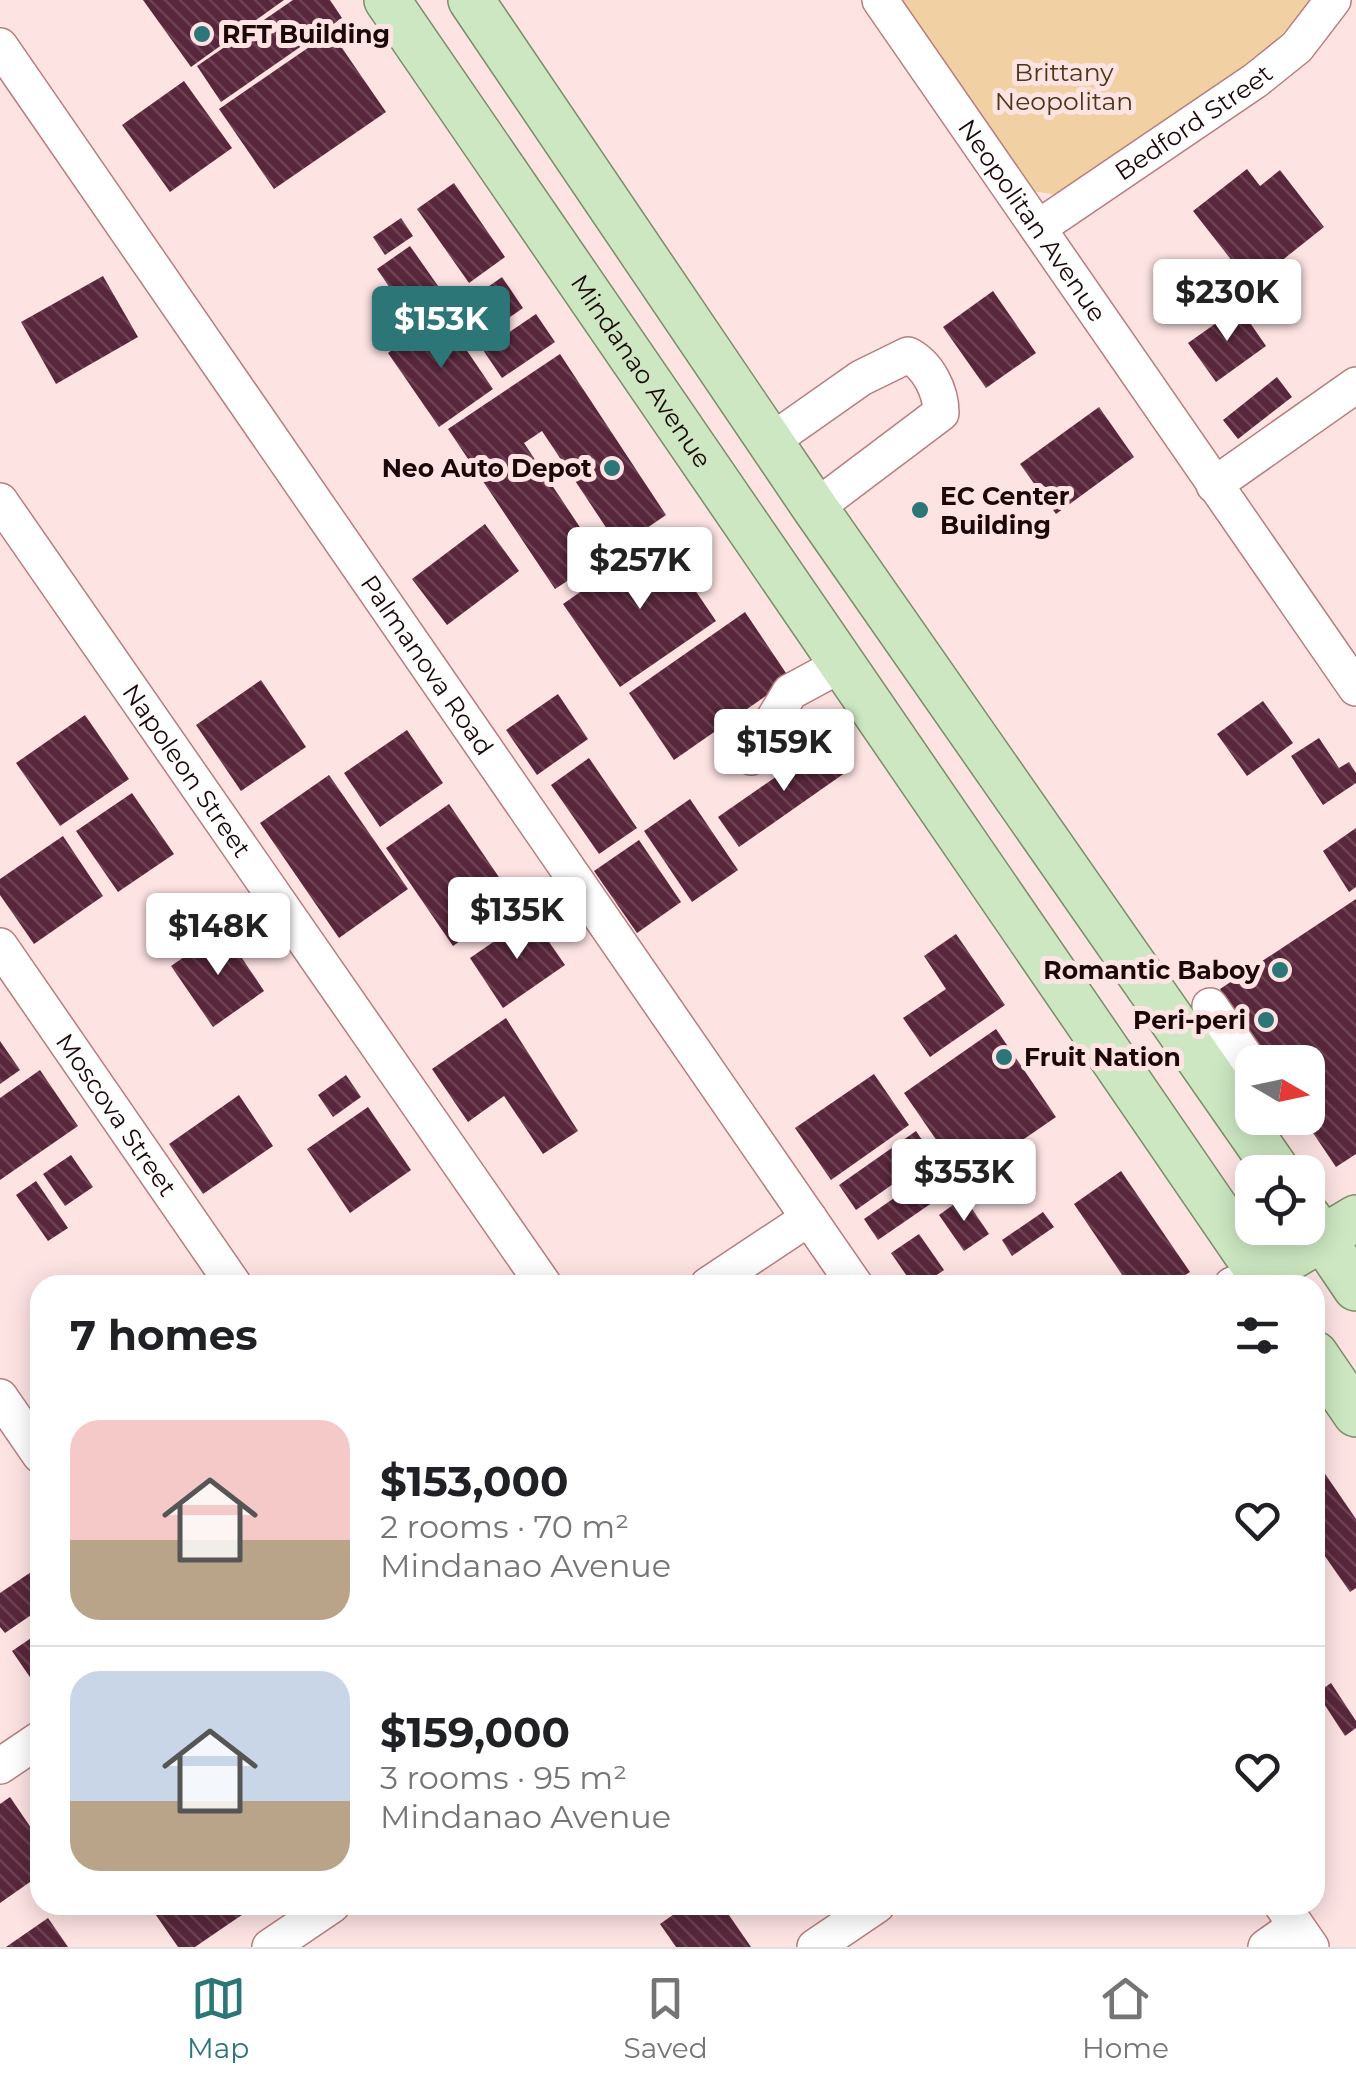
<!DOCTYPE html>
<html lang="en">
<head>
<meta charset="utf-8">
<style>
  body { margin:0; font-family:Montserrat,sans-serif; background:#f6f6f6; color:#202124; height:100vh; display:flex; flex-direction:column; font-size:38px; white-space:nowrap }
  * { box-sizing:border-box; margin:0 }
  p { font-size:32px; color:#757577 }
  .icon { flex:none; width:55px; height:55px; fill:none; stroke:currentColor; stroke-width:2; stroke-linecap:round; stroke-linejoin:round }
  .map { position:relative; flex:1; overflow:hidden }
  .sheet { position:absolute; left:30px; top:1275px; width:1295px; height:640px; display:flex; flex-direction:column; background:#fff; border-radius:30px; box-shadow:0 5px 25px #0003 }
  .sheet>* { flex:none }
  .needle { width:65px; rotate:99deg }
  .fabs { position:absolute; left:1235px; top:1045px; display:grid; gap:20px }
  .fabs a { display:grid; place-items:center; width:90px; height:90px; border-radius:20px; background:#fff; box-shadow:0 5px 25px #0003; font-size:50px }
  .price { position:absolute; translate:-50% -85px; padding:0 22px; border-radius:10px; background:#fff; color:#222; font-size:32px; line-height:65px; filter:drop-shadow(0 2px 5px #0008) }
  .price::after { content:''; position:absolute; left:50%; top:60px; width:30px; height:22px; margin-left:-15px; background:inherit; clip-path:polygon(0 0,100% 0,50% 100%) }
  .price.on { background:#2c7677; color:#fff }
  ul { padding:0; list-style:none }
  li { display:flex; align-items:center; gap:30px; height:250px; padding:0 40px }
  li+li { border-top:2px solid #e0e0e0 }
  li span { display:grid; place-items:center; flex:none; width:280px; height:200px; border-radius:30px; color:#555 }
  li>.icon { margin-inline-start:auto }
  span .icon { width:120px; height:120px; fill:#fffc; stroke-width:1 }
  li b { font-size:42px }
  h2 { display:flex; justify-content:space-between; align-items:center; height:120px; padding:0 40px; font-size:42px }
  .menu { display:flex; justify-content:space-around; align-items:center; height:140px; border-top:2px solid #e0e0e0; background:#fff; font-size:28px; color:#757577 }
  .menu a { display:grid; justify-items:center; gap:5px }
  .menu .on { color:#2c7677 }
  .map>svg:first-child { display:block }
  .green { fill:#f1d1a4 }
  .building { fill:url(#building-back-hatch) }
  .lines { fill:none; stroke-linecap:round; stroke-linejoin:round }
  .minor-casing { stroke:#b97c7e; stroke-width:38 }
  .major-casing { stroke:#7a8e67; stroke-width:48 }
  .minor { stroke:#fff; stroke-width:35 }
  .major { stroke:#cde7c2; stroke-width:45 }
  .poi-dot { fill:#2c7677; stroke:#fee3e3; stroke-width:4 }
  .labels { text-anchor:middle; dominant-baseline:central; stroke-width:10; stroke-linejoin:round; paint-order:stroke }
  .poi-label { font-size:25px; font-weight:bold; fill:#1c0709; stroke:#fee3e3; text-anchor:start }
  .park-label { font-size:25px; fill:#4a3718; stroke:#fee3e3 }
  .street-label { font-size:25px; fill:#1c0709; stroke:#fee3e3 }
</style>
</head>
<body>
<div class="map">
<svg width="1356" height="1947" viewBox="0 0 1356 1947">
  <defs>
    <pattern id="building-back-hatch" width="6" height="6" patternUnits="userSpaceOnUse" patternTransform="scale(2.5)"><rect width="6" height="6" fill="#59273b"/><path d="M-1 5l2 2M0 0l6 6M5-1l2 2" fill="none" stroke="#6d4353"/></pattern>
  </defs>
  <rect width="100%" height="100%" fill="#fee3e3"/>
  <!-- green -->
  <path class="green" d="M901,0h413c-69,82 -168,135 -255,195l-28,-4z"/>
  <!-- building -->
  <g class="building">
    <path d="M143,0h141l-93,67z"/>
    <path d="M293,0h37l12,18 -121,84 -24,-36z"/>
    <path d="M331,32l55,80 -112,77 -55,-80z"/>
    <path d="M184,81l48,67 -62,44 -48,-67z"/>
    <path d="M1247,169l13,17 20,-16 44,57 -73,58 -58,-74z"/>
    <path d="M454,183l51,74 -36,26 -52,-74z"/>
    <path d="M401,218l12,18 -28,19 -12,-18z"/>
    <path d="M410,246l40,57 -34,23 -39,-57z"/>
    <path d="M103,276l35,61 -82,47 -35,-62z"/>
    <path d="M502,277l21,31 -41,29 -21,-31z"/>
    <path d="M993,291l43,62 -50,35 -43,-61z"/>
    <path d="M1239,307l27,39 -50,36 -28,-39z"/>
    <path d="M442,314l51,75 -54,38 -51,-74z"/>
    <path d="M536,314l19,28 -53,36 -19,-28z"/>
    <path d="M560,354l106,161 -47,32 -77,-116 -18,12 77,116 -46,30 -107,-160z"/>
    <path d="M1277,377l15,20 -54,42 -15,-19z"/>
    <path d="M1099,407l35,50 -78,57 -36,-50z"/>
    <path d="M485,524l34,47 -72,54 -35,-46z"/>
    <path d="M659,537l57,84 -96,66 -57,-83z"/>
    <path d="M745,612l45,67 -116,81 -45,-67z"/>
    <path d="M261,680l45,67 -65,44 -45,-66z"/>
    <path d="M558,694l30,45 -51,36 -31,-45z"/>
    <path d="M1263,701l30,42 -46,33 -30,-42z"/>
    <path d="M85,715l44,64 -69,47 -44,-63z"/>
    <path d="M407,730l36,53 -63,44 -36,-54z"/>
    <path d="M1319,738l20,30 10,-6 7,11v10l-33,22 -32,-49z"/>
    <path d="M829,740l20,30 -110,77 -21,-30z"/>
    <path d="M589,758l48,70 -38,26 -48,-69z"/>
    <path d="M329,775l79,114 -69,49 -79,-115z"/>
    <path d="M132,793l42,61 -56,38 -42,-61z"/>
    <path d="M690,799l48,71 -46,32 -48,-71z"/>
    <path d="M449,804l67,98 -63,44 -67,-98z"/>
    <path d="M1356,828v59l-7,5 -26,-41z"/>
    <path d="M63,836l40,60 -69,48 -34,-49v-16z"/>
    <path d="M639,840l42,62 -44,31 -43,-62z"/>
    <path d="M1356,899v255l-20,13 -33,-49h5v-56h-43l-45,-73z"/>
    <path d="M531,916l34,49 -62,43 -33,-50z"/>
    <path d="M223,930l41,61 -51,36 -42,-61z"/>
    <path d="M956,934l49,71 -75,52 -27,-39 43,-29 -22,-33z"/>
    <path d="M506,1018l72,113 -35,23 -39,-58 -36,26 -36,-53z"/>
    <path d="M996,1029l60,88 -92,63 -60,-87z"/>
    <path d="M0,1041l20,29 -20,14z"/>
    <path d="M40,1070l38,56 -78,54v-82z"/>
    <path d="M874,1074l35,51 -78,55 -36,-52z"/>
    <path d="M346,1075l15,22 -28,20 -15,-22z"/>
    <path d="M239,1095l34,51 -70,48 -34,-50z"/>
    <path d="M368,1107l43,63 -61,43 -43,-64z"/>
    <path d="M916,1131l17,25 -77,54 -17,-25z"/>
    <path d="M71,1155l22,32 -28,19 -22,-32z"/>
    <path d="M940,1166l15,21 -77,53 -14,-21z"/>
    <path d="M1121,1171l69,101 -20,13h-41l-55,-81z"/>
    <path d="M36,1181l32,47 -20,13 -32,-46z"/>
    <path d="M964,1197l25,37 -25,17 -25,-36z"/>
    <path d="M1043,1212l11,15 -42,29 -10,-16z"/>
    <path d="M919,1234l25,36 -22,15h-9l-22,-32z"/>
    <path d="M1315,1459l41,60v69l-6,4 -35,-50z"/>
    <path d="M40,1566v43l-35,24 -5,-6v-34z"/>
    <path d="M40,1632v47l-6,4 -22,-32z"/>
    <path d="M1331,1683l25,38v7l-11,8 -28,-43z"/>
    <path d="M10,1797l30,44v34l-40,28v-99z"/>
    <path d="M149,1905h101l2,3 -57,39h-17z"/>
    <path d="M687,1905h35l29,42h-75l-16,-23z"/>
    <path d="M48,1918l20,29h-62z"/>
  </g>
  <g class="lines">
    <!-- minor casing -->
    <g class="minor-casing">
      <g id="minor">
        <path id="s1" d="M880,0l476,688"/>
        <path id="s2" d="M0,46l855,1239"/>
        <path id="s3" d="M1038,228l218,-148 41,-33 36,-47"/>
        <path d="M770,442l91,-64 47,-23c20,10 33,36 33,58l-126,95"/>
        <path d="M1214,485l142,-100"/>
        <path id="s4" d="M0,501l544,784"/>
        <path d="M751,757l39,-65 52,-28"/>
        <path id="s5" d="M0,946l234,339"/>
        <path d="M1210,1006l42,60"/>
        <path d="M708,1285l101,-67"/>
        <path d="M1232,1285l29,-10"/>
        <path d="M0,1397l40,58"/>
        <path d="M0,1766l40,-27"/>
        <path d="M1282,1905l29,42"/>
        <path d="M270,1947l62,-42"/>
        <path d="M815,1947l62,-42"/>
        <path d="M1266,1947l30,-21"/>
      </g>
    </g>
    <!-- major casing -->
    <g class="major-casing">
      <g id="major">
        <path id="s6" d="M387,0l881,1285"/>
        <path d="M471,0l344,508 463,664"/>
        <path d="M1308,1217l48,71"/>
        <path d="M1261,1275l95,-57"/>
        <path d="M1315,1354l41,60"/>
      </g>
    </g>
    <!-- minor -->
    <use href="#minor" class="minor"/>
    <!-- major -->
    <use href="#major" class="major"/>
  </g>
  <!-- markers -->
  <g class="poi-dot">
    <circle cx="202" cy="34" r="10"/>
    <circle cx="612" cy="468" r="10"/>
    <circle cx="920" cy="510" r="10"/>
    <circle cx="1280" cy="970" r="10"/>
    <circle cx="1266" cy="1020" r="10"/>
    <circle cx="1004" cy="1057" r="10"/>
  </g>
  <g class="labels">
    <!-- poi labels -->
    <g class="poi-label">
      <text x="222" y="34">RFT Building</text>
      <text x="592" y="468" text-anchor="end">Neo Auto Depot</text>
      <text x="940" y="496">EC Center<tspan x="940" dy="29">Building</tspan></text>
      <text x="1260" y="970" text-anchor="end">Romantic Baboy</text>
      <text x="1246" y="1020" text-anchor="end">Peri-peri</text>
      <text x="1024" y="1057">Fruit Nation</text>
    </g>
    <!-- park labels -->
    <g class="park-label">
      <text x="1064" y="72">Brittany<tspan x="1064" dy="29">Neopolitan</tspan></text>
    </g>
    <!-- street labels -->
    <g class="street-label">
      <text stroke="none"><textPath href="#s3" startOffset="188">Bedford Street</textPath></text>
      <text stroke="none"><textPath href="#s1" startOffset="268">Neopolitan Avenue</textPath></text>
      <text stroke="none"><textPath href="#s6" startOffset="450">Mindanao Avenue</textPath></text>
      <text stroke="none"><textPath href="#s2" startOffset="752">Palmanova Road</textPath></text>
      <text stroke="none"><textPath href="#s4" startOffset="328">Napoleon Street</textPath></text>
      <text stroke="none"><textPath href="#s5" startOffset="205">Moscova Street</textPath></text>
    </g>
  </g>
</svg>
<div class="fabs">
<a><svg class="needle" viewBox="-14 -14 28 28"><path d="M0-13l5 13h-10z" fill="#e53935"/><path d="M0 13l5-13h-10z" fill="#757577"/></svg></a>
<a><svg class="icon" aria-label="locate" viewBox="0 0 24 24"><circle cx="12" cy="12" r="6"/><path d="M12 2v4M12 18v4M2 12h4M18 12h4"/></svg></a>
</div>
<b class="price" style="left:1227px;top:344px">$230K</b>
<b class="price on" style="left:441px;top:371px">$153K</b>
<b class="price" style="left:640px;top:612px">$257K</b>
<b class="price" style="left:784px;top:794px">$159K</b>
<b class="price" style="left:517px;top:962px">$135K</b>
<b class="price" style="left:218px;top:978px">$148K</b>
<b class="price" style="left:964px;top:1224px">$353K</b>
<section class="sheet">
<h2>7 homes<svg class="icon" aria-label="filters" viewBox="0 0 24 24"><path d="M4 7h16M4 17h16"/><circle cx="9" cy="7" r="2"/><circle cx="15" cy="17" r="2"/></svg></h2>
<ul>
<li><span style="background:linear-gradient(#f6c9c9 60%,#b9a48a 0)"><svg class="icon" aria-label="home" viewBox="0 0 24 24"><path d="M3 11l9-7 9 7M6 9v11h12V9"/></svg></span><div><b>$153,000</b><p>2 rooms · 70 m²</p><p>Mindanao Avenue</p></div><svg class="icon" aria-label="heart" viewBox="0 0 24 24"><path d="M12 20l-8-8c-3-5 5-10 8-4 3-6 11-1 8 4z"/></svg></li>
<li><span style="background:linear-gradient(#c9d6e8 65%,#b9a48a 0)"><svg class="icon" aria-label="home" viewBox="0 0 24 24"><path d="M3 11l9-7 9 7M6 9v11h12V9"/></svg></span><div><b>$159,000</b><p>3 rooms · 95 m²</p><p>Mindanao Avenue</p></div><svg class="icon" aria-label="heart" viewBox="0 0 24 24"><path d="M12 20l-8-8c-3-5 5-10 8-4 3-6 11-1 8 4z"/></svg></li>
</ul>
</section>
</div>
<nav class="menu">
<a class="on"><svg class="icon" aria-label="map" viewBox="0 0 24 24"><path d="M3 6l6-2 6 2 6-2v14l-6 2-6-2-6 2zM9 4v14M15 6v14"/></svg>Map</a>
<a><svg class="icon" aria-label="saved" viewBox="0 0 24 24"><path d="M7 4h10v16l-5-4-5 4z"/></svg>Saved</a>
<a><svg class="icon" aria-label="home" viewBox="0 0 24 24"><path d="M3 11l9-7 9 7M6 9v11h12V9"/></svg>Home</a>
</nav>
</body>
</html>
